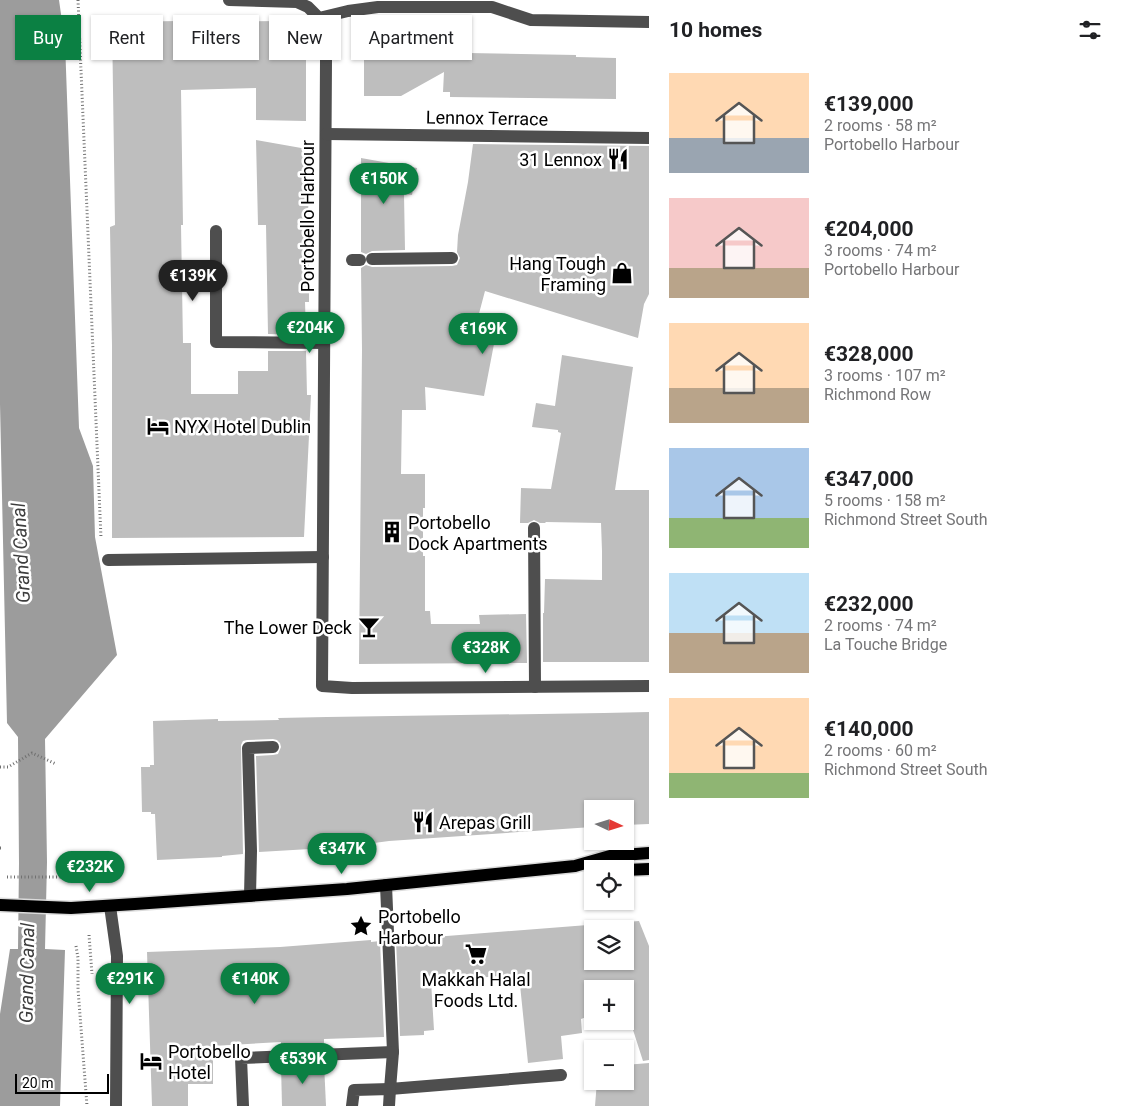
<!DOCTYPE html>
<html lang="en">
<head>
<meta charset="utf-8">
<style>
  body { margin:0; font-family:Roboto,sans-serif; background:#f6f6f6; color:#202124; height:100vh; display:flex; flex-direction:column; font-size:19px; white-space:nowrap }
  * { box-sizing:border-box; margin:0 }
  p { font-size:16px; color:#757577 }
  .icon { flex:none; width:28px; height:28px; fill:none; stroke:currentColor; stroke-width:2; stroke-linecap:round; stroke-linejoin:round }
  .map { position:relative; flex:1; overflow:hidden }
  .side { display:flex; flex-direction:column; background:#fff; width:475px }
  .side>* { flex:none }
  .hud { position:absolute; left:15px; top:15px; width:475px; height:45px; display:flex; gap:10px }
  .needle { width:32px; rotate:94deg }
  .controls { position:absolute; left:584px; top:800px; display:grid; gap:10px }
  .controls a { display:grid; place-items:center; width:50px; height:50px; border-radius:0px; background:#fff; box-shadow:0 1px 4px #0004; font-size:25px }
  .scale { position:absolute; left:15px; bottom:12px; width:94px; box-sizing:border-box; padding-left:5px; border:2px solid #000; border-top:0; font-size:14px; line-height:18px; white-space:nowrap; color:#000; -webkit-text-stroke:4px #fff; paint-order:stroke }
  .price { position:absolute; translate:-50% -42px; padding:0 11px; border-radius:18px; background:#0b8043; color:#fff; font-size:16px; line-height:32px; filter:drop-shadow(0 1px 2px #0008) }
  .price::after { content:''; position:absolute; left:50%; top:30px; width:15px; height:11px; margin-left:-8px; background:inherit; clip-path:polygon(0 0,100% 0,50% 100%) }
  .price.current { background:#222; color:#fff }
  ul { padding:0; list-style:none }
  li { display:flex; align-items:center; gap:15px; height:125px; padding:0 20px }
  li span { display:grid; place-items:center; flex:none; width:140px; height:100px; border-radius:0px; color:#555 }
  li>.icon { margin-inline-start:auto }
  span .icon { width:60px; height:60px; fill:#fffc; stroke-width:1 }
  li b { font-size:21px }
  h2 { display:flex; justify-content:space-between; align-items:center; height:60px; padding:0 20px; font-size:21px }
  .tag { padding:0 18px; border-radius:0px; background:#fff; box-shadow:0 1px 4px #0004; font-size:18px; line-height:45px }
  .tag.current { background:#0b8043; color:#fff }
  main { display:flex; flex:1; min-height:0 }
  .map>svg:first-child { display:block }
  .water { fill:#9c9c9c }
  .building { fill:#bebebe; fill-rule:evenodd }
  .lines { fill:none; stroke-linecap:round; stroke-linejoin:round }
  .major-casing { stroke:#dbdbdb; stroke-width:15 }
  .path { stroke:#707070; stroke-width:3; stroke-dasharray:1 2.5; stroke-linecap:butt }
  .minor { stroke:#4e4e4e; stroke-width:12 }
  .major { stroke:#000; stroke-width:12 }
  .labels { text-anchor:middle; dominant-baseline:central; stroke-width:5; stroke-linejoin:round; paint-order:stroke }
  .street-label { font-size:18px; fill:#000; stroke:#fff }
  .poi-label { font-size:18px; fill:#000; stroke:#fff; text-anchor:start }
  .water-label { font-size:19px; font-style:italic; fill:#3d3d3d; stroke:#fff }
</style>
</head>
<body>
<main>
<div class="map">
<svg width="649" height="1106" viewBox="0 0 649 1106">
  <rect width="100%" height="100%" fill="#fff"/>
  <!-- water -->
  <path class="water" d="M0,0h59l6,42 14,386 14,38 2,71 22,118 -72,84 2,123 -2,87 20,1 -5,156h-60v-92l10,-65h8l1,-86 -1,-126 -11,-14 -7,-319z"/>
  <!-- building -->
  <g class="building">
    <path d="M180,21v1l106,-1 12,7 8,9v84l-50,-1v-32l-75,2 2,135h-2l2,118h8v51h47v-23h30v-20h38l1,44h4l-7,142 -192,1v-193l-2,-118 5,-2 -3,-203z"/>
    <path d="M412,52l164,3v2l40,1v41l-166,-2v-5h-7l1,-20 -43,24h-37v-43z"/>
    <path d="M256,140l51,9 2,90v63h-4l1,33 -38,-1 -2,-109h-8z"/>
    <path d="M473,144l176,2v148l-5,10 -6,34 -153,-47 -13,49 22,4 -10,52 -59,-9 1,23h-24l-1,64h24v34h-2v48h2v55h5l1,13h49l-1,-9 47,-1 1,49 -168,1 3,-314 -1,-82 5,-3 6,2 80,-1 5,-1 3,-7 -3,-6 1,-17 10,-53z"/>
    <path d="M361,158l56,10 -5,27 -8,-1 1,56 -33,1 -6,3 -5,-2z"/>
    <path d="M562,355l71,12 -18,123h34v172h-106v-49h1l1,-34 57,1v-29l-1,-28 -55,-1 -1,1h-5l-6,-3 -6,3h-8l1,-35 30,1 10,-56 -3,-1v-2l-26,-3 4,-24 19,3z"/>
    <path d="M649,712v112l-24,1v-16h-33v18l-203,14 -45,6 -85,5 -3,-96 17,-1 5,-1 3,-7 -1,-4 -3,-3 -4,-1 -26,1 -4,1 -2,4 2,109 -21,2v1l-65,3 -2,-46h-4v-2h-9l-1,-45h9v-2h4l-1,-44 65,-2v2l61,-1 -1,-2 49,-1 277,-4z"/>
    <path d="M639,921l10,25v114l-6,1 -18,-56v-16h-33v26l-11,4 1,14 -21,3 2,23 -35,4 -9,-88 -88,6 3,49 -10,1v4l-24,1 -4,-96zM592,929h33v32h-33z"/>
    <path d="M371,940v2l9,-1 4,96 -60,2v8l-43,1v-6l-68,4v38h-25v22h-36l-5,-154 133,-5z"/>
    <path d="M324,1063l2,43h-44l-1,-41z"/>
    <path d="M649,1063v43h-54l2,-25h28v-16z"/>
  </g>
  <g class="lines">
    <!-- major casing -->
    <g class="major-casing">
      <g id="major">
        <path d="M625,870l24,-1"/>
        <path d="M0,905l71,3 64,-4 212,-15 228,-23 35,-10 39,-3"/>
      </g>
    </g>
    <!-- path -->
    <g class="path">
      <path d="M78,0l23,538"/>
      <path d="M0,767h8l24,-14 24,11"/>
      <path d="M0,848h1"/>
      <path d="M7,877h70"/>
      <path d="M89,935l3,39"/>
      <path d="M76,946l2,12v31l9,117"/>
    </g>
    <!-- minor -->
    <g class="minor">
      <path d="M229,0l68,2 11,5 11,11 29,-7 30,-4h114l39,13 118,2"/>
      <path d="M319,18l6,15 1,28 -4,625 30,2 297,-2"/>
      <path d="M326,134l323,4"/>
      <path d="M216,231v111l108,1"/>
      <path d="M372,259l80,-1"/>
      <path d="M352,260h8"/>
      <path d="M534,528l1,159"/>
      <path d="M108,560l215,-3"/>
      <path d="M386,885l7,167 -3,37 171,-14"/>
      <path d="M250,896l1,-45 -3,-103 25,-1"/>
      <path d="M110,906l7,50 -1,150"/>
      <path d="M243,1106l-2,-48 152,-6"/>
      <path d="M352,1106l2,-16 36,-1 -1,17"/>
    </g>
    <!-- major -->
    <use href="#major" class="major"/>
  </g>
  <!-- icons -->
  <defs>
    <g id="restaurant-bare" transform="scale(1.725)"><path d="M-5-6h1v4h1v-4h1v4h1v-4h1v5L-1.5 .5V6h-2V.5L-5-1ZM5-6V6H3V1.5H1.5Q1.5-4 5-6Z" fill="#000" stroke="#fff" stroke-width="2.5" paint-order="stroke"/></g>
    <g id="shop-bare" transform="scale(1.725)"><path d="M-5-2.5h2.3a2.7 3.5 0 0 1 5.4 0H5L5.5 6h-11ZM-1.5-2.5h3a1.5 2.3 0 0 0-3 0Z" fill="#000" stroke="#fff" stroke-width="2.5" paint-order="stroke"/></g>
    <g id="hotel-bare" transform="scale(1.725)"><path d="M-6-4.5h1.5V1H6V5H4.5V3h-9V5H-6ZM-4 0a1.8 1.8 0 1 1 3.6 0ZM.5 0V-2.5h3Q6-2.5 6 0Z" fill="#000" stroke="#fff" stroke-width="2.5" paint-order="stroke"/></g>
    <g id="building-bare" transform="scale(1.725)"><path d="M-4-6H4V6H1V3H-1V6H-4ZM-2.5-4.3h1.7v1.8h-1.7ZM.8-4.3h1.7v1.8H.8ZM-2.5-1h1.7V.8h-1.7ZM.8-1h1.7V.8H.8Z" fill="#000" stroke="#fff" stroke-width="2.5" paint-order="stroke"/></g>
    <g id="bar-bare" transform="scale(1.725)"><path d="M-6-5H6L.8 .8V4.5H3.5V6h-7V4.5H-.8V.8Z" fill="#000" stroke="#fff" stroke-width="2.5" paint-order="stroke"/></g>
    <g id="sight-bare" transform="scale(1.725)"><path d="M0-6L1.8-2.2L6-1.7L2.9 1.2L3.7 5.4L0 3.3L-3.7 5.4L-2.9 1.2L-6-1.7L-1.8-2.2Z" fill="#000" stroke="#fff" stroke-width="2.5" paint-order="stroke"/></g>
    <g id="supermarket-bare" transform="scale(1.725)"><path d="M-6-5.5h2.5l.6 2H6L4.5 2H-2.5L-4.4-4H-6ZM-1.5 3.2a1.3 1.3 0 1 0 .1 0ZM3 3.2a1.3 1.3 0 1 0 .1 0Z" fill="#000" stroke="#fff" stroke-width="2.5" paint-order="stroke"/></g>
  </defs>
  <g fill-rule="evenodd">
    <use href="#restaurant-bare" x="618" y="159"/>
    <use href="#shop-bare" x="622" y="273"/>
    <use href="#hotel-bare" x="158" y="426"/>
    <use href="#building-bare" x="392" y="532"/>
    <use href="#bar-bare" x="369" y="627"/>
    <use href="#restaurant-bare" x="423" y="822"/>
    <use href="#sight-bare" x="361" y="926"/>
    <use href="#supermarket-bare" x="476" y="954"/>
    <use href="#hotel-bare" x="151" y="1061"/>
  </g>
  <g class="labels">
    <!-- street labels -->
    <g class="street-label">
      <text transform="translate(487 118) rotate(1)">Lennox Terrace</text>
      <text transform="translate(307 216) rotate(-90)">Portobello Harbour</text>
    </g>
    <!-- poi labels -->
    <g class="poi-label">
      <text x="602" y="159" text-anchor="end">31 Lennox</text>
      <text x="606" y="263" text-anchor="end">Hang Tough<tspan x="606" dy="21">Framing</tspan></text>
      <text x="174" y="426">NYX Hotel Dublin</text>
      <text x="408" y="522">Portobello<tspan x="408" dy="21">Dock Apartments</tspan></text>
      <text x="352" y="627" text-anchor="end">The Lower Deck</text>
      <text x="439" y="822">Arepas Grill</text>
      <text x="378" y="916">Portobello<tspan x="378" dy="21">Harbour</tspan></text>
      <text x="476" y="979" text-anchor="middle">Makkah Halal<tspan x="476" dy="21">Foods Ltd.</tspan></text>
      <text x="168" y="1051">Portobello<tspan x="168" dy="21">Hotel</tspan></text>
    </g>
    <!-- water labels -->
    <g class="water-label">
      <text transform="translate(21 553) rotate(-93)">Grand Canal</text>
      <text transform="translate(27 973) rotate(-89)">Grand Canal</text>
    </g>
  </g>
</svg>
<div class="controls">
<a><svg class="needle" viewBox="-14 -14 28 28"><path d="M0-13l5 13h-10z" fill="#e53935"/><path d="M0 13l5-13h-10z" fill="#757577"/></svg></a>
<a><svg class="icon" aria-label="locate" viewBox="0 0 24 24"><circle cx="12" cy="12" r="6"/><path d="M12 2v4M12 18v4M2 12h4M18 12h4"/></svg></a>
<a><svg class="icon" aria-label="layers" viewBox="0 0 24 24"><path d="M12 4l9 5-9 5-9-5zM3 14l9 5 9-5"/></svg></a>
<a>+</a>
<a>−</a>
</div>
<div class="scale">20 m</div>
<b class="price" style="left:384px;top:205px">€150K</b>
<b class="price current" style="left:193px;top:302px">€139K</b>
<b class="price" style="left:310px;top:354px">€204K</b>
<b class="price" style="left:483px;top:355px">€169K</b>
<b class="price" style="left:486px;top:674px">€328K</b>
<b class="price" style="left:342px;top:875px">€347K</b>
<b class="price" style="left:90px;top:893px">€232K</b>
<b class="price" style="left:130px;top:1005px">€291K</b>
<b class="price" style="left:255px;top:1005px">€140K</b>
<b class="price" style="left:303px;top:1085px">€539K</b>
<div class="hud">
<a class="tag current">Buy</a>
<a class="tag">Rent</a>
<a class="tag">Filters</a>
<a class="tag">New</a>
<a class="tag">Apartment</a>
</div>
</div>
<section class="side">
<h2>10 homes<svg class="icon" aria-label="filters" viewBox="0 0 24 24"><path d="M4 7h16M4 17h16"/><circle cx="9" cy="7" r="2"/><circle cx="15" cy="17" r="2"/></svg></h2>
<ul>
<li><span style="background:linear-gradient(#ffd9b3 65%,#9aa5b1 0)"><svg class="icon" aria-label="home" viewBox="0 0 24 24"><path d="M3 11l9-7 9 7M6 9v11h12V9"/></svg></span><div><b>€139,000</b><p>2 rooms · 58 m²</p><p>Portobello Harbour</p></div></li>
<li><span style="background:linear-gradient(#f6c9c9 70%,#b9a48a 0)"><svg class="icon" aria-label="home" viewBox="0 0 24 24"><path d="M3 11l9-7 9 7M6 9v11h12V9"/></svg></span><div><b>€204,000</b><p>3 rooms · 74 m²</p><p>Portobello Harbour</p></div></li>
<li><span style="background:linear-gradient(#ffd9b3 65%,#b9a48a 0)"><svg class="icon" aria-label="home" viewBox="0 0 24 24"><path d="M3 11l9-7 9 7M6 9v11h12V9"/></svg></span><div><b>€328,000</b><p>3 rooms · 107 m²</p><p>Richmond Row</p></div></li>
<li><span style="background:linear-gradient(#a9c7e8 70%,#8fb573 0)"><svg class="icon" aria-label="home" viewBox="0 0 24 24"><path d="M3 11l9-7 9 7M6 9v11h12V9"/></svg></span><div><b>€347,000</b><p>5 rooms · 158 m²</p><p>Richmond Street South</p></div></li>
<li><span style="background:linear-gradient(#bfe0f5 60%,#b9a48a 0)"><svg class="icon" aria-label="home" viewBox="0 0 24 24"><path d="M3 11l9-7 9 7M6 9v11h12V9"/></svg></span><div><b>€232,000</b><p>2 rooms · 74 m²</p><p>La Touche Bridge</p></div></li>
<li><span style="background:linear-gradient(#ffd9b3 75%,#8fb573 0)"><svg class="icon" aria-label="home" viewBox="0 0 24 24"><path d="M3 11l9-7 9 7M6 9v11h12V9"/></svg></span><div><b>€140,000</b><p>2 rooms · 60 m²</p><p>Richmond Street South</p></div></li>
</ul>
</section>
</main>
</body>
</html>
